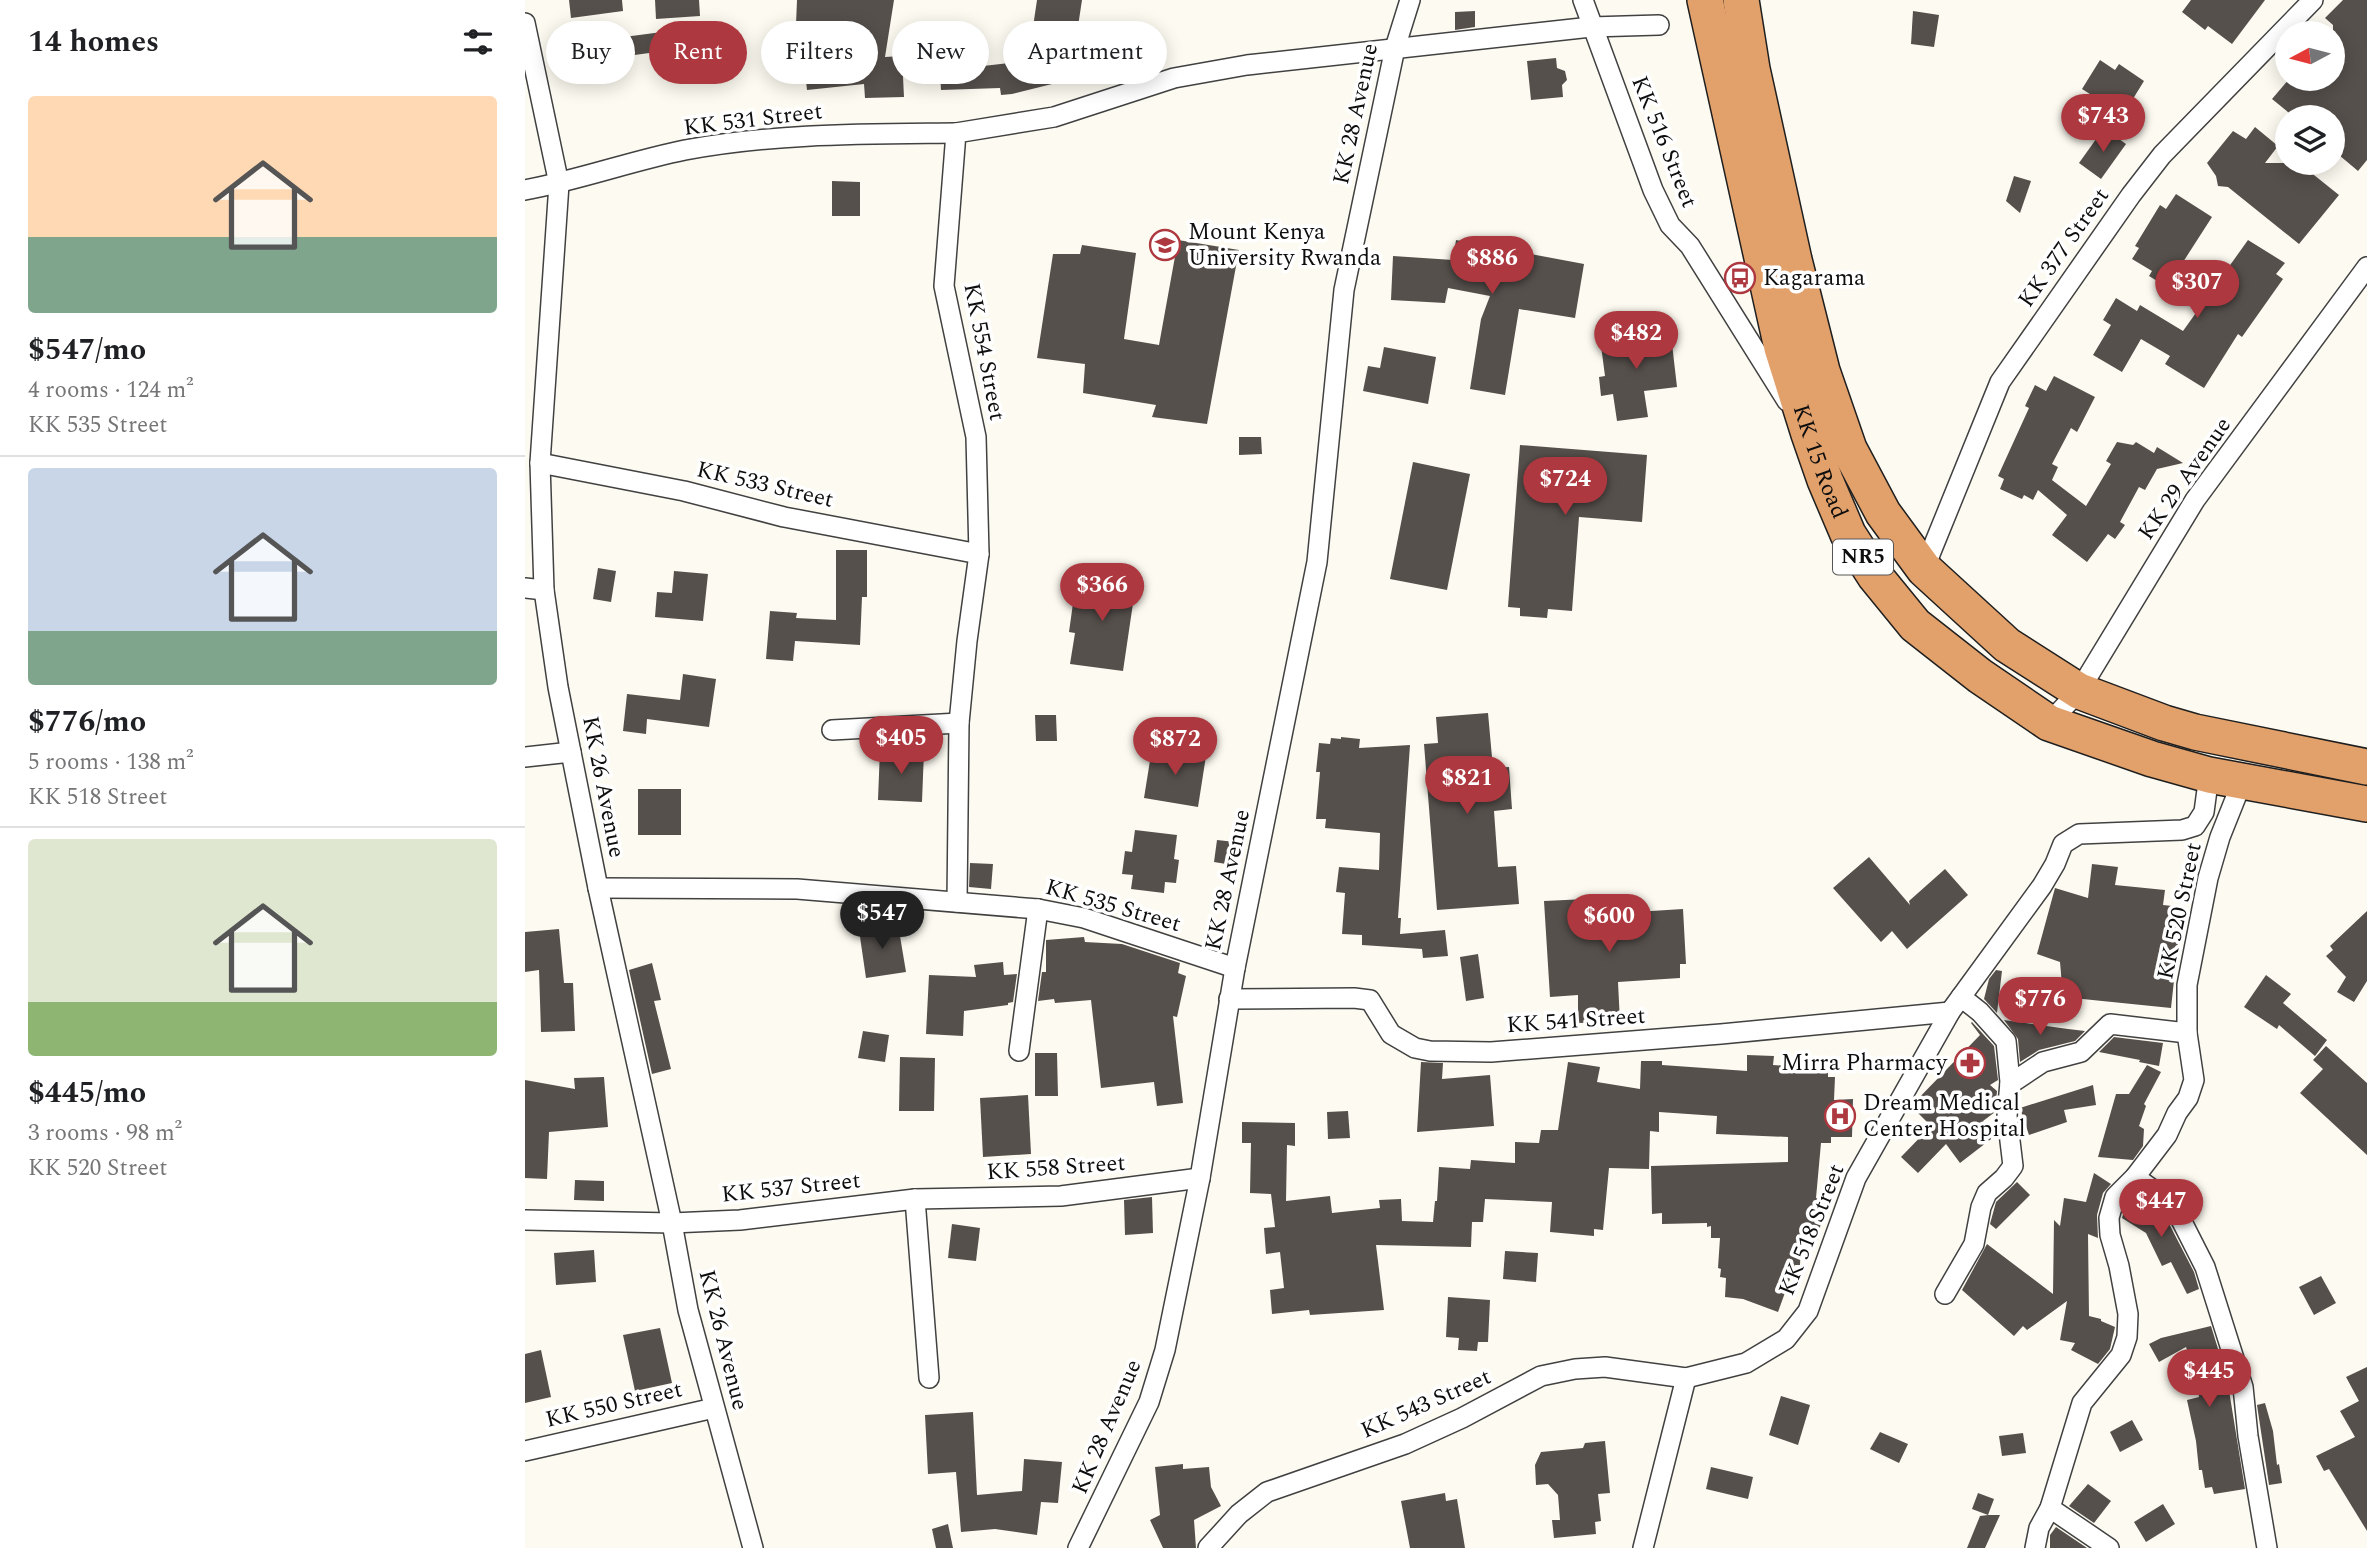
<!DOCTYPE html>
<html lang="en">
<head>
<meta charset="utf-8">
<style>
  body { margin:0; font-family:Spectral,serif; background:#f2f2f2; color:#202124; height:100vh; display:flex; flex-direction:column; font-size:26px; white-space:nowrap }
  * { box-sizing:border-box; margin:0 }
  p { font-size:23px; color:#757577 }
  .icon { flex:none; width:38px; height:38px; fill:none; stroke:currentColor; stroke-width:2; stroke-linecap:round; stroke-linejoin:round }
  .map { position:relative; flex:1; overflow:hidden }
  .sheet { display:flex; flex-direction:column; background:#fff; width:525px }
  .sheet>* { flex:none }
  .guide { position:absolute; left:21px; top:21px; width:665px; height:63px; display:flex; gap:14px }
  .needle { width:46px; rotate:263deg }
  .fabs { position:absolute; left:1750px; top:21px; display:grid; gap:14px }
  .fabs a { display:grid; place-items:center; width:70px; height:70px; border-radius:50%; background:#fff; box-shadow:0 4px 18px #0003; font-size:35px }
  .price { position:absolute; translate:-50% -60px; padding:0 16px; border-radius:24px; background:#ad383f; color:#fff; font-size:23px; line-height:46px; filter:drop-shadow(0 2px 4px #0008) }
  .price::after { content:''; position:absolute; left:50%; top:42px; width:21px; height:16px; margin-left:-10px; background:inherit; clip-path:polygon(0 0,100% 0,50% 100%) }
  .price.current { background:#222; color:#fff }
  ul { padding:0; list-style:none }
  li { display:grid; align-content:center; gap:14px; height:371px; padding:0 28px }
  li+li { border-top:2px solid #e0e0e0 }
  li span { display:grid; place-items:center; height:217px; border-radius:7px; color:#555 }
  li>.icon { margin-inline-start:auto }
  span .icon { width:126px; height:126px; fill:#fffc; stroke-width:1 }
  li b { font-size:30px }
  h2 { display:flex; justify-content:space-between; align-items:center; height:84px; padding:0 28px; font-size:30px }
  .pill { padding:0 24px; border-radius:32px; background:#fff; box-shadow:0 4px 18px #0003; font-size:24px; line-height:63px }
  .pill.current { background:#ad383f; color:#fff }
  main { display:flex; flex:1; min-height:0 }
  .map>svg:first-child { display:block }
  .building { fill:#56504c }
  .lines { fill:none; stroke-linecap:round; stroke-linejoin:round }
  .street-casing { stroke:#414141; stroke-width:22 }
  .highway-casing { stroke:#1f1f1f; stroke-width:38 }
  .street { stroke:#fff; stroke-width:19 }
  .highway { stroke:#e2a06b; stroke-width:35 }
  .labels { text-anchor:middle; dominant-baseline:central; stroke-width:7; stroke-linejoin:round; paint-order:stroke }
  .shield { fill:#fff; stroke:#565656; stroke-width:2 }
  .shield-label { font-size:21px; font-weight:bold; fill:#0e0e0e }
  .street-label { font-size:23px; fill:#0e0e0e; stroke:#fff }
  .poi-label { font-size:23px; fill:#0e0e0e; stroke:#fff; text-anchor:start }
</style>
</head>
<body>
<main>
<section class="sheet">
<h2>14 homes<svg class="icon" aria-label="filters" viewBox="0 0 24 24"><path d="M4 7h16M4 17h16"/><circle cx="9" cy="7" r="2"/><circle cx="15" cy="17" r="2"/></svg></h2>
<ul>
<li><span style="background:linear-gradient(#ffd9b3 65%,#7fa58c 0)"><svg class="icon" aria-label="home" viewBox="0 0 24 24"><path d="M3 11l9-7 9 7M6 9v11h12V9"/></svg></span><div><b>$547/mo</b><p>4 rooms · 124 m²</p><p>KK 535 Street</p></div></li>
<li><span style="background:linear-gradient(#c9d6e8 75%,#7fa58c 0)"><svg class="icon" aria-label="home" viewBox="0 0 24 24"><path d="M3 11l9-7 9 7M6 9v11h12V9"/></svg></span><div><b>$776/mo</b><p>5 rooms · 138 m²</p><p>KK 518 Street</p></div></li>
<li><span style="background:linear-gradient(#dfe7d0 75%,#8fb573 0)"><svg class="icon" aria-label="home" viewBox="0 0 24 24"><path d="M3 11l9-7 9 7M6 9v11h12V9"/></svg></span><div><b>$445/mo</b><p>3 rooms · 98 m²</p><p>KK 520 Street</p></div></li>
</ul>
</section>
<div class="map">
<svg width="1842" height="1548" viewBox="0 0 1842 1548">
  <rect width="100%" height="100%" fill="#fdfbf1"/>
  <!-- building -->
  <g class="building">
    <path d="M44,0h53l1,11 -52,7z"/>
    <path d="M130,0h44l1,16 -44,3z"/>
    <path d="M272,0h97l-9,57 17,-1 2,41 -39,1 -1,-14 -57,6 -7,-65 -4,-1z"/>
    <path d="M512,0h45l-5,33 -44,-6z"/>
    <path d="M1666,0h74l-33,44 -24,-18 -3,4 -23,-18z"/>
    <path d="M1818,0h24v160l-9,11 -25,-21v-33h-7l-14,-11 -9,11h-9l-22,-18 17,-20h44v-54l-8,-7z"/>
    <path d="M950,11v16l-20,3v-18z"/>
    <path d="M1388,11l26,4 -5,32 -23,-3z"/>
    <path d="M137,32l2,19 -37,5 -3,-19z"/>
    <path d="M565,40l3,35 -43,3 2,6 -40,10 -11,1 -1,-7 -59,2 -2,-35 43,-2 1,13 43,-5 -1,-5z"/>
    <path d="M1031,58l1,10 8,3 2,9 -5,5 1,12 -32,3 -4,-39z"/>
    <path d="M1575,60l15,10 4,-6 25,17 -21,34 -41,-26z"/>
    <path d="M1730,127l23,19 -13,17h34l40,32 -40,49 -71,-57 -10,-1 -2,-10 -9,-13 26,-32 13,8z"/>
    <path d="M1579,128l22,16 -25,35 -22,-16z"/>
    <path d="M1489,176l17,5 -11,32 -14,-12z"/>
    <path d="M307,181l28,1v34h-28z"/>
    <path d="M1651,194l36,23 -45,70 -18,-11 3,-5 -20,-12 7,-11 -4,-2 25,-41 6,4z"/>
    <path d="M653,240l61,10 -32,174 -55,-7 4,-12 -73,-12 2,-29 -48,-6 16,-104h27l2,-9 54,8 -12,86 35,6z"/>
    <path d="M931,240l128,24 -9,54 -56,-9 -14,86 -35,-6 11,-70 9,-23 -42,-8 -3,15 -54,-3 2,-44 60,4z"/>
    <path d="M1723,240l37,23 -9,11 7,5 -41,58 -4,-3 -34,54 -39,-24 5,-8 -29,-17 -19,33 -29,-17 18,-30 -8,-5 13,-22 21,13 3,-6 43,26z"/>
    <path d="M1124,332v5l22,-2 6,52 -33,4 4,26 -31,4 -4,-27 -12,2 -2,-19 6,-1 -5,-38z"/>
    <path d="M859,347l52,10 -8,47 -65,-13 5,-25 12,2z"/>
    <path d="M1529,376l41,21 -18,35 -6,-4 -19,36 6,3 -6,13 34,26 25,-42 -5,-3 11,-19 16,3 3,-3 18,11 3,-6 26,16 -26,6 -12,21 -6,-3 -19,35 5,3 -10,14 -7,-5 -21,28 -35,-27 15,-20 -29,-25 -5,10 -9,-5 -2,4 -22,-10 4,-10 -6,-3 31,-68 -4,-2 10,-21 11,6z"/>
    <path d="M714,437h22l1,17 -23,1z"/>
    <path d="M995,445l127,10 -5,67 -63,-5 -7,94 -24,-2 -1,9 -27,-2v-8l-12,-1z"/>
    <path d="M888,462l57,12 -23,116 -57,-11z"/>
    <path d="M311,550h31v47h-5l-2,48 -65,-4 -2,20 -27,-2 4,-48 27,2 -1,5 40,2z"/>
    <path d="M73,568l18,3 -5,31 -18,-3z"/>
    <path d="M149,571l34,3 -5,47 -48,-4 2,-25 15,1z"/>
    <path d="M560,576l51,7 -13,88 -53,-7 5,-31 -6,-1 5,-36 8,1z"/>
    <path d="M158,674l33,5 -7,48 -62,-8 -1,15 -23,-3 4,-37 53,6z"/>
    <path d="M963,713l5,55 16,-1 3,42 -18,2 4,56 18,-1 3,38 -82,6 -13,-166 14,-1 -2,-26z"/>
    <path d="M510,715h21l1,26h-21z"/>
    <path d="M816,737l19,2 -1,9 51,-3 -12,173h3l-1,16 45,-4 3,26 -25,2 -1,-9 -60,-4v-10l-20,-1 3,-41 -9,-1 3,-25 40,3 1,-37 -55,-5 1,-9h-10l4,-47h-4l3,-29 11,1 1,-6 10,1z"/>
    <path d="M627,748l54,8 -8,51 -54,-9z"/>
    <path d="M355,749l44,2 -2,51 -44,-2z"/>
    <rect x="113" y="789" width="43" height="46"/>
    <path d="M610,830l42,5 -3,24 5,1 -3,23 -11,-1 -1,11 -33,-4 2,-14 -11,-1 3,-23 7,1z"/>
    <path d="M692,840l18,2 -3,23 -18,-3z"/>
    <path d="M1344,857l41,48 -1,-4 36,-32 23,26 -61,54 -15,-18 -11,11 -48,-54z"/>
    <path d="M445,863l23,1 -2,25 -22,-2z"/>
    <path d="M1567,864l26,3 -3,18 50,5 -2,15 19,2 -11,101 -108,-11 -3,-35 -23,-8 18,-66 33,10z"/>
    <path d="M1061,899l1,16 96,-6 3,55h-6v14l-62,4 2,40 -42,1v-28l-28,2 -6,-96z"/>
    <path d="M1842,911v70l-13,21 -17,-10 9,-15 -20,-21 7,-6 -3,-4z"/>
    <path d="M373,924l8,48 -40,6 -7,-48z"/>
    <path d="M34,929l5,54h9l2,48 -34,1 -2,-62 -14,2v-40z"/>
    <path d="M559,937l1,5 37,2 58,19 -2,10 8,3 -9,41 -4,-1 10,87 -26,3 -3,-24 -53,6 -10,-88 -36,3 -1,-4 -16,2 4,-29h4v-32z"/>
    <path d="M953,954l6,44 -18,3 -6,-44z"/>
    <path d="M478,962l1,13 13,-1 -4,28 -5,1v2l-44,6 -1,25 -37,-2 3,-59 47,2 -2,-12z"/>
    <path d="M127,963l9,37 -7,1 17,68 -19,5 -23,-104z"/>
    <path d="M1471,970l6,1 -5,42 -13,-14 5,-20z"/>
    <path d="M1741,975l25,19 -8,9 44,37 -12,16 -36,-31 -2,4 -33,-22z"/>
    <path d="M1479,1020l64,9 17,2 -10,10 -36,9 -19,12 -2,-23z"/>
    <path d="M1447,1022l22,24 4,34 -8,5 7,6 -2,21 -12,9 12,15 -35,27 -14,-19 -28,29 -17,-16 30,-31 -20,-20 69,-71 -9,-12z"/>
    <path d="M338,1031l26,4 -4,27 -27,-4z"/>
    <path d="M1589,1037l49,6 -4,23 -20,-4 1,-2 -41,-8z"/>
    <path d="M1801,1046l41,37v72l-67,-62 23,-24 -10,-9z"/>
    <path d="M510,1053h22l1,43h-23z"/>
    <path d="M1222,1055l27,1 -1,9 55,3v9h7l-1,23 19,-1 -1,38h-21v6h-10l-5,55 14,5 -10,24 -2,13 -17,-2 -1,27h-5l-17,47 -35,-13 -18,-2 1,-19 -6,-1 1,-8 -3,-1 2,-30h-9v-12l-4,1v-4l-45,1v-11l-10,1 -1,-48 137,-4v-25l-72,-3 1,-18 -58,-4v20l-9,-1 -1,38 -40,-1 -6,62 -9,-1v7l-44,-4 2,-30 -67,-3 -2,23h-11l-1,25 -95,-2 8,65 -74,5 -1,-5 -37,4 -2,-24 14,-2 -4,-36 -14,2 -2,-26 11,-1 -4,-33 -21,-1 1,-50h-9v-21l53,1v23l-8,-1 -1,56 44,-5 2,17 48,-5 -1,-8 22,-1 1,22 31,1 2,-21h2l2,-34 31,2 1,-9 44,3v-21l24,1 2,-13h17l10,-68 32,5 -3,15 43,7 1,-28h21v4l85,6z"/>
    <path d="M375,1057l35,1 -1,53h-35z"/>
    <path d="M896,1062l22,1 -1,16 48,-4 4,51 -77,6z"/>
    <path d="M1622,1065l14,7 -17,32 2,2 -7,20 5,3 -1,17 -10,14 -35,-3 18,-63h13z"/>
    <path d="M79,1077l4,50 -59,5 -2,47 -22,-1v-98l50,9 -1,-11z"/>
    <path d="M1568,1085l3,20 -32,5 3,12 -38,13 -9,-27z"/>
    <path d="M503,1095l3,59 -48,3 -3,-59z"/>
    <path d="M823,1111l2,27 -22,1 -1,-27z"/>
    <path d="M1569,1173l17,11 -8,9 -6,22 1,23 -10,-4 1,82 12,3v2l14,6 -5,22 -12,15 -27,-14 4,-7 -15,-3 7,-39 -40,29 -4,-4 -9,10 -52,-46 25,-46 66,50 1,-74 6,6 4,-28 22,4z"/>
    <path d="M50,1180l29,1v20l-30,-1z"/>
    <path d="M1492,1182l13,13 -34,34 -6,-5 6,-22z"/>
    <path d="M627,1197l1,36 -28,2 -1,-35z"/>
    <path d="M1608,1197l2,2 2,-2 26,15 31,60 5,17 -12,5 -16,-32 -9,4 -16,-33 -24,-15 4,-15z"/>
    <path d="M427,1224l28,4 -4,33 -28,-3z"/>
    <path d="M69,1250l2,32 -40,3 -2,-32z"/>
    <path d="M980,1251l33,2 -2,29 -33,-3z"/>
    <path d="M1796,1276l15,27 -22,12 -15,-28z"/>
    <path d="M923,1297l42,3 -2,42h-10l-1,9 -19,-1 1,-12 -13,-1z"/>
    <path d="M1686,1326l16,52 18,111 -31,5 -2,-7 -7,1 -3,-18h-3l-3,-29 -9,-41 12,-3 -7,-45 -4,1 -2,-6 -27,15 -10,-18 12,-6z"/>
    <path d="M135,1328l12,55 -37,8 -12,-56z"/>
    <path d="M16,1350l10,47 -26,6v-49z"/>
    <path d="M1842,1367v164l-38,-62 -5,2 -8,-15 39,-19 -15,-26 19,-10 -13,-24z"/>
    <path d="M1256,1396l29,9 -12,40 -29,-10z"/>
    <path d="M1740,1403l8,28 4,34 2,-1 3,19 -13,2 -12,-80z"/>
    <path d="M448,1412l4,83 45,-4 2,-32 38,3 -4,41 -17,-1 -4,33 -42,-6 -34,3 -5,-60 -28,2 -3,-59z"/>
    <path d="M1607,1420l11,20 -23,12 -10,-20z"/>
    <path d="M1355,1432l28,12 -9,19 -29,-14z"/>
    <path d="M1498,1433l3,20 -24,3 -3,-20z"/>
    <path d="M1080,1441l5,52 -12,1 3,27 -6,1 1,12 -42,4 -2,-18h8l-2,-25 -10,-11 -12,1 -1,-20 6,-13 42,-4 2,-5z"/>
    <path d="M658,1464v5l26,-2 2,20 10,19 -27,14 2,28h-33l-13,-28 10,-5 -5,-48z"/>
    <path d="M1186,1467l42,10 -5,22 -42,-10z"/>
    <path d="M1563,1484l23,17 -17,22 -25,-17z"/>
    <path d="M920,1493l1,8 11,-2 8,49h-55l-9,-47z"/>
    <path d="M1453,1493l16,6 -6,16h12l-15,33h-18l13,-32 8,-1 -16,-6z"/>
    <path d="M1638,1504l12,20 -29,18 -12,-20z"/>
    <path d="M423,1524l5,24h-17l-4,-19z"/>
    <path d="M1531,1527l31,21h-37v-13z"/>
  </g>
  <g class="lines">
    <!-- street casing -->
    <g class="street-casing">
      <g id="street">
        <path d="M1058,0l70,190 17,35 20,21 97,155"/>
        <path d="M0,23l34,161 -19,279 4,127 14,97 40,201 74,335 16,87 65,238"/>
        <path d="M0,190c54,-10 106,-29 160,-40 90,-17 181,-16 271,-17"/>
        <path d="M15,463l144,28 100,26 195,37"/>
        <path d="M1399,569l76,-187 131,-187 31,-40 151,-155"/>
        <path d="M0,588l19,2"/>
        <path d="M1524,723l30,-32 116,-191 172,-233"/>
        <path d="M307,730l127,-7"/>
        <path d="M0,757l46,-5"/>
        <path d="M73,888l199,1 241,20 46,9 151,50"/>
        <path d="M432,902l2,-179 8,-82 12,-87 -3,-117 -32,-151 12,-153 98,-16 120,-39 73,-13 344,-38 68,-2"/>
        <path d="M704,999l125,-1 16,2 21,34 24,14 15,3 61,1 230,-18 229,-22"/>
        <path d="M494,1051l19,-142"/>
        <path d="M1485,1084l33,-22 38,-10 29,-28 77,9"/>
        <path d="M1610,1177l38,27 32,63 38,120 5,49 19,112"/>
        <path d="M390,1199l14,179"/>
        <path d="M0,1220l147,3 68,-3 175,-21 146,-3 139,-18"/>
        <path d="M1420,1294l29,-50 7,-37 6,-14 17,-15 9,-12 -6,-50 3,-34 -4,-41 -26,-29 -19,-15"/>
        <path d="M0,1451l189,-43"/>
        <path d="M1525,1508l59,40"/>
        <path d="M553,1548l71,-146 16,-52 35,-172 35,-210 82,-406 27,-272 51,-242 15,-48"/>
        <path d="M683,1548l31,-34 28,-22 138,-48 57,-26 79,-42 34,-7 30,-2 81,11 60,-15 40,-24 22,-28 48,-133 94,-166 92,-126 13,-22 8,-20 16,-10 103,-4 13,-4 9,-14 5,-37"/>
        <path d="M1118,1548l43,-170"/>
        <path d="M1510,1548l4,-20 11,-20 32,-105 39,-48 6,-18 1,-23 -9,-48 -9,-31 -1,-17 6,-21 20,-20 32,-42 10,-22 11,-15 6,-18 -7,-47v-48l21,-107 12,-41 22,-55"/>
      </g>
    </g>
    <!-- highway casing -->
    <g class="highway-casing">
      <g id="highway">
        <path id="s1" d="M1180,0l77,348 27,86 16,46 23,54 27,42 40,49 65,51 69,47 103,36 57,16 158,29"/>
        <path d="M1216,0l11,69 42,191 28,111 27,78 34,64 41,56 83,76 72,46 85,32 31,9 172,35"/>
      </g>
    </g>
    <!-- street -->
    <use href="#street" class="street"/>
    <!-- highway -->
    <use href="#highway" class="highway"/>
  </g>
  <!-- icons -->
  <defs>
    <g id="university-ring" transform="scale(1.575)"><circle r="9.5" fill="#fff" stroke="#ad383f" stroke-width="1.5"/><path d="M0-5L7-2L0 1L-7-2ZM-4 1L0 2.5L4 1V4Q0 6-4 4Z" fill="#ad383f"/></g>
    <g id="bus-ring" transform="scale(1.575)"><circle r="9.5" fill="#fff" stroke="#ad383f" stroke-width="1.5"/><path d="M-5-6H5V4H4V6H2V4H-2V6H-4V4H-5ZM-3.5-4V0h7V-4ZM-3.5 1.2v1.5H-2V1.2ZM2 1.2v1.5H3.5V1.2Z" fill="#ad383f"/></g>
    <g id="pharmacy-ring" transform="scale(1.575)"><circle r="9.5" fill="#fff" stroke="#ad383f" stroke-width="1.5"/><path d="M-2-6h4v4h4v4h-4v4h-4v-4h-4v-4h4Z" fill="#ad383f"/></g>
    <g id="hospital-ring" transform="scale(1.575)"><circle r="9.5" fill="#fff" stroke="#ad383f" stroke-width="1.5"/><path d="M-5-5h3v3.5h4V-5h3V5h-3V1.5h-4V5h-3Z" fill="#ad383f"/></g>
  </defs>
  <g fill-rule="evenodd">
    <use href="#university-ring" x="640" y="245"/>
    <use href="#bus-ring" x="1215" y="278"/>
    <use href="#pharmacy-ring" x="1445" y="1063"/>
    <use href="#hospital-ring" x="1315" y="1116"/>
  </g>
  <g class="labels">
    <!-- shield labels -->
    <rect class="shield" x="1308" y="539.5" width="60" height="35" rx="5"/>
    <g class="shield-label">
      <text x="1338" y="557">NR5</text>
    </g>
    <!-- street labels -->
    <g class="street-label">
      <text transform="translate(831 114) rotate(-78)">KK 28 Avenue</text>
      <text transform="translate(228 120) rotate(-7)">KK 531 Street</text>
      <text transform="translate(1139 142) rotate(68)">KK 516 Street</text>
      <text transform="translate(1539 248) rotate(-55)">KK 377 Street</text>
      <text transform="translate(459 352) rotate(79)">KK 554 Street</text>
      <text stroke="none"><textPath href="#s1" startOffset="476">KK 15 Road</textPath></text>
      <text transform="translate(1660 479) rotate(-55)">KK 29 Avenue</text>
      <text transform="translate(240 485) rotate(13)">KK 533 Street</text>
      <text transform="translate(78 787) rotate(79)">KK 26 Avenue</text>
      <text transform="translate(703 880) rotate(-78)">KK 28 Avenue</text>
      <text transform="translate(588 906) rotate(16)">KK 535 Street</text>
      <text transform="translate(1655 911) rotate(-78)">KK 520 Street</text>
      <text transform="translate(1051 1021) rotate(-4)">KK 541 Street</text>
      <text transform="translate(531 1168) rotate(-4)">KK 558 Street</text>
      <text transform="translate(266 1188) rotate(-6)">KK 537 Street</text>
      <text transform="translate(1287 1230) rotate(-68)">KK 518 Street</text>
      <text transform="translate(198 1340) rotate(76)">KK 26 Avenue</text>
      <text transform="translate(901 1404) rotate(-24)">KK 543 Street</text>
      <text transform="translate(89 1405) rotate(-13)">KK 550 Street</text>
      <text transform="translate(582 1427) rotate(-67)">KK 28 Avenue</text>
    </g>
    <!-- poi labels -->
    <g class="poi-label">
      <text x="663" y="232">Mount Kenya<tspan x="663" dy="26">University Rwanda</tspan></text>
      <text x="1238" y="278">Kagarama</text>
      <text x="1422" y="1063" text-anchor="end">Mirra Pharmacy</text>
      <text x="1338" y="1103">Dream Medical<tspan x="1338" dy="26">Center Hospital</tspan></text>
    </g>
  </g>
</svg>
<div class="fabs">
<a><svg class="needle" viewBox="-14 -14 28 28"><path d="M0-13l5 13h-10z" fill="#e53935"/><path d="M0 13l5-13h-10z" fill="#757577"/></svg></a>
<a><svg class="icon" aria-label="layers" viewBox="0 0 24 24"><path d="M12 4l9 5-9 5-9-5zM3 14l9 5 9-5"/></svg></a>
</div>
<b class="price" style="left:1578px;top:154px">$743</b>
<b class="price" style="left:967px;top:296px">$886</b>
<b class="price" style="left:1672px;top:320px">$307</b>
<b class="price" style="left:1111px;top:371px">$482</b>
<b class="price" style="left:1040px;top:517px">$724</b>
<b class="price" style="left:577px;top:623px">$366</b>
<b class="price" style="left:376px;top:776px">$405</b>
<b class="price" style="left:650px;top:777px">$872</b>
<b class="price" style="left:942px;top:816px">$821</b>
<b class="price current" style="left:357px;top:951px">$547</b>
<b class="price" style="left:1084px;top:954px">$600</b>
<b class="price" style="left:1515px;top:1037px">$776</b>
<b class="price" style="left:1636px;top:1239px">$447</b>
<b class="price" style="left:1684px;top:1409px">$445</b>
<div class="guide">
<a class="pill">Buy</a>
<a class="pill current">Rent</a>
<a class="pill">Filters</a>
<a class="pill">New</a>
<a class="pill">Apartment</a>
</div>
</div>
</main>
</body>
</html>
